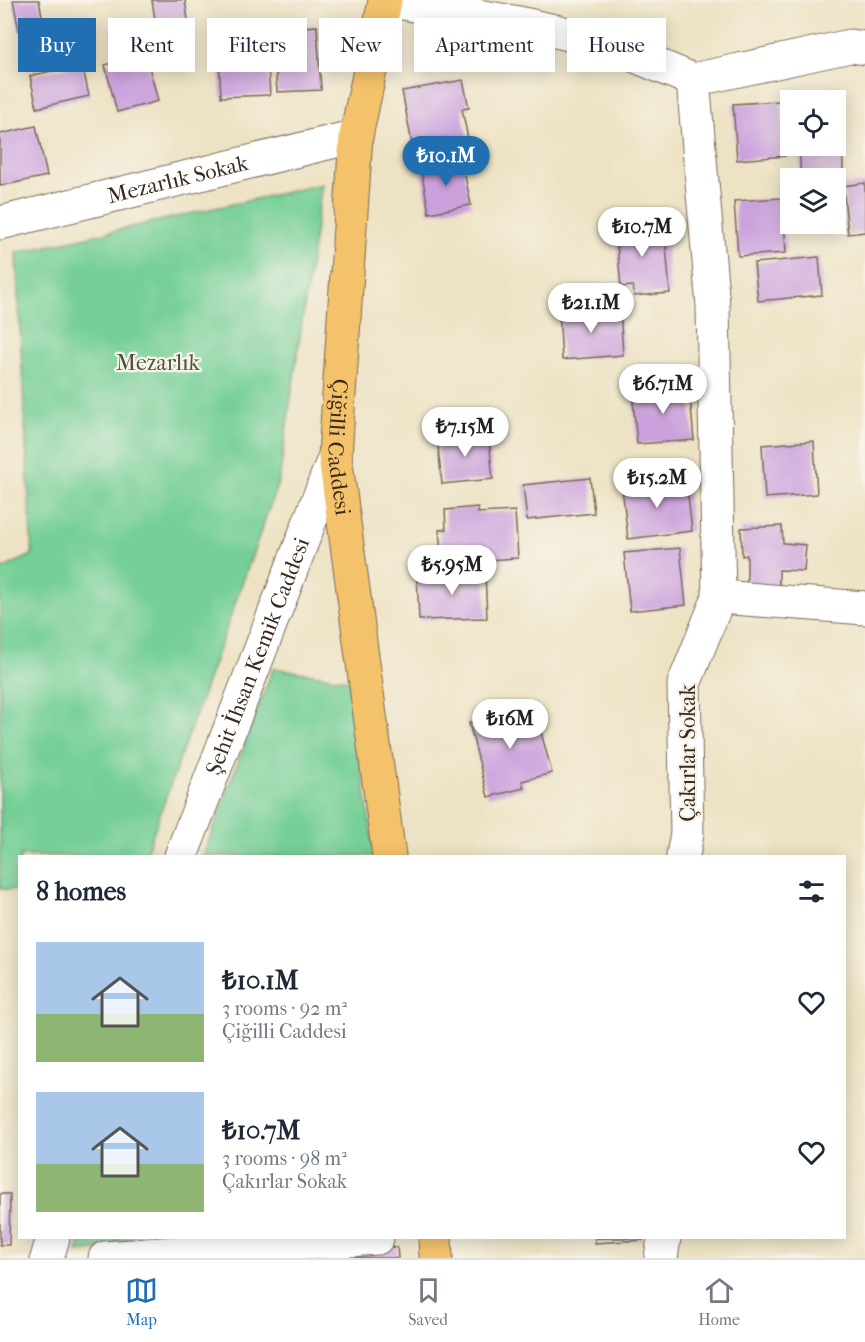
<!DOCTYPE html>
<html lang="en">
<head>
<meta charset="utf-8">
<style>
  body { margin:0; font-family:"IM FELL French Canon",serif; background:#f6f6f7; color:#1f2937; height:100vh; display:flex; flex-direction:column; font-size:22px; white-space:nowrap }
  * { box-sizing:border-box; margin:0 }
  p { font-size:20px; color:#747a83 }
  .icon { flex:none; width:33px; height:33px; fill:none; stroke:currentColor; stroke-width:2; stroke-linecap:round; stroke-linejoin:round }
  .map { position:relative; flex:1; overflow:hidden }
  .side { position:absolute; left:18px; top:855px; width:828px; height:384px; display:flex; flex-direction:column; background:#fff; border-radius:0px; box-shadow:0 3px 15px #0003 }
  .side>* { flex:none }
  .guide { position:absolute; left:18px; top:18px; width:830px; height:54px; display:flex; gap:12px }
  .fabs { position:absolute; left:780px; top:90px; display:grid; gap:12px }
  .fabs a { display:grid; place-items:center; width:66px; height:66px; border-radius:0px; background:#fff; box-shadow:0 3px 15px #0003; font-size:30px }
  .price { position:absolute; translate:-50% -51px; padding:0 14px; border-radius:21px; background:#fff; color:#222; font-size:20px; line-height:39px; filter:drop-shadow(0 2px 3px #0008) }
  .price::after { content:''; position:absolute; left:50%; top:36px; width:18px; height:14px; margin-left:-9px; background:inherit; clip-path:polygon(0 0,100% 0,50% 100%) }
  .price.active { background:#1f6fb2; color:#fff }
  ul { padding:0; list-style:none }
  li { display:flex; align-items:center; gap:18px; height:150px; padding:0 18px }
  li span { display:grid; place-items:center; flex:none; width:168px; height:120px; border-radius:0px; color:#555 }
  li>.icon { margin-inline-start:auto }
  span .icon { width:72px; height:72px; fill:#fffc; stroke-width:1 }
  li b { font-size:26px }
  h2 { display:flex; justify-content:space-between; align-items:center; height:72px; padding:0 18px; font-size:26px }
  .tag { padding:0 21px; border-radius:0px; background:#fff; box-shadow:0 3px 15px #0003; font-size:21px; line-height:54px }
  .tag.active { background:#1f6fb2; color:#fff }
  .tabs { display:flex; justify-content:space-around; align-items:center; height:84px; border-top:2px solid #e0e1e3; background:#fff; font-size:16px; color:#747a83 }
  .tabs a { display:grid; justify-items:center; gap:3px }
  .tabs .active { color:#1f6fb2 }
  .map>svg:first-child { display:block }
  .green { fill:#75cf96; stroke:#587c5a; stroke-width:1.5 }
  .building { fill:#cba1dd }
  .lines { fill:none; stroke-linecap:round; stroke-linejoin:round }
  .minor-casing { stroke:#796a58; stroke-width:35 }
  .major-casing { stroke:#796a58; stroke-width:35 }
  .minor { stroke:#fff; stroke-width:33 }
  .major { stroke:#f3c26a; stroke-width:33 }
  .labels { text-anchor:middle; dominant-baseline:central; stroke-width:4.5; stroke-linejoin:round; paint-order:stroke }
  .street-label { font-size:22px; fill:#3b2a1e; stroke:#f7f3e8 }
  .park-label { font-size:22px; fill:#4a533c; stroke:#f7f3e8 }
</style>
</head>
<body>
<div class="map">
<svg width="865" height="1258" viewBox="0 0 865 1258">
  <rect width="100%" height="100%" fill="#f7f3e8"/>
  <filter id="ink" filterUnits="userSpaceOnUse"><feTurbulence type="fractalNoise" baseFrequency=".0167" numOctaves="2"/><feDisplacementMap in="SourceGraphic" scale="12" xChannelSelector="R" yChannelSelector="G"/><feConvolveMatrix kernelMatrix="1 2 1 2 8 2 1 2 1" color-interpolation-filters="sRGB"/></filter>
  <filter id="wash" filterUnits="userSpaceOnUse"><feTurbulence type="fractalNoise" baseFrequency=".008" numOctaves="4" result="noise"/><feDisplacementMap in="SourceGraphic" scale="24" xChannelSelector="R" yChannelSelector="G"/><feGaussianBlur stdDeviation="1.35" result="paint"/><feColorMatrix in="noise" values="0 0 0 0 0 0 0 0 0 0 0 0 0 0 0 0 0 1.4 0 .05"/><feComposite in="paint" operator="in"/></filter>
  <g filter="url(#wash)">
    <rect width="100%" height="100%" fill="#ede2c3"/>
    <!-- green -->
    <g class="green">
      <path d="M322,184l-43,296 -134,376h-125l-1,34 -19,-1v-319l32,-15 -16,-302z"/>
      <path d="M273,668l76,12 26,176h-172z"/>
      <path d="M81,1238h133l-137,14z"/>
    </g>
    <g id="blocks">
      <!-- building -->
      <g class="building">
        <path d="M13,0h26l5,27 -25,4z"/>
        <path d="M152,0h33l6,41 -32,5z"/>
        <path d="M317,26l4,64 -44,2 -4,-63z"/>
        <path d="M266,37l4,58 -49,2 -3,-57z"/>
        <path d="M146,55l12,46 -41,11 -12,-47z"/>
        <path d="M82,64l7,32 -52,12 -7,-32z"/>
        <path d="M463,80l6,28 -7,1 6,30 -55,10 -11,-58z"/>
        <path d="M781,101l4,55 -48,4 -4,-56z"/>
        <path d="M836,118h6l1,55 -43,1v-28h36z"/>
        <path d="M36,126l11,50 -47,10v-52z"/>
        <path d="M462,161l9,44 -42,8 -8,-44z"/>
        <path d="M865,183v49l-17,2 -5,-48z"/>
        <path d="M790,191v28l-6,1 2,33 -48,3 -4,-55 48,-3 -1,-6z"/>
        <path d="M653,219l2,15 10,-1 5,60 -36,3 -1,-10 -12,1 -6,-65z"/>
        <path d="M819,257l3,38 -64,6 -4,-38z"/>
        <path d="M620,308l3,47 -61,5 -3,-48z"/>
        <path d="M689,386l5,54 -57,4 -5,-54z"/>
        <path d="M488,432l5,47 -51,5 -5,-47z"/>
        <path d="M814,441l3,53 -52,4 -3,-53z"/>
        <path d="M590,478l4,35 -67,7 -4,-35z"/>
        <path d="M686,480l6,51 -64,8 -6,-52z"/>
        <path d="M478,507v6l37,-2 3,47 -76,5 -3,-33 7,-1 -1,-19z"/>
        <path d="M782,526l1,17 23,2 -2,26 -25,-1v27l-32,-1v-41l-5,1 -1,-28z"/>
        <path d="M680,548l6,57 -56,6 -6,-58z"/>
        <path d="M485,573l2,45 -68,2 -2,-45z"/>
        <path d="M534,706l18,67 -30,8 2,7 -36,9 -19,-74z"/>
        <path d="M0,1194h10l-1,51h-9z"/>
        <path d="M595,1238h48v2l-48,3z"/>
        <path d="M397,1247l1,11h-62l-1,-7z"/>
      </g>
    </g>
  </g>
  <g filter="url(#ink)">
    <use href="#blocks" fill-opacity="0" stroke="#796a58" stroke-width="1.5"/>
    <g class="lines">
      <!-- minor casing -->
      <g class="minor-casing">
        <g id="minor">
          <path d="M385,0l134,23 81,18 93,39 157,-34 15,2"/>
          <path id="s1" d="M0,223l356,-87"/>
          <path d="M719,597l146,11"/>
          <path id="s2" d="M181,856l154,-400"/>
          <path d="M683,856l4,-23 -3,-149 35,-87 -6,-291 -20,-226"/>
          <path d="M47,1258l6,-20"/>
          <path d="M105,1258l272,-20"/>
          <path d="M661,1258l3,-20"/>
        </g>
      </g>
      <!-- major casing -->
      <g class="major-casing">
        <g id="major">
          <path id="s3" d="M385,1l-29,135 -21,320 54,400"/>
          <path d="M435,1238l1,20"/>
        </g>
      </g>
      <!-- minor -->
      <use href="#minor" class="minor"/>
      <!-- major -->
      <use href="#major" class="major"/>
    </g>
  </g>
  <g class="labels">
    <!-- street labels -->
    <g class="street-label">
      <text stroke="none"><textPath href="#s1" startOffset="183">Mezarlık Sokak</textPath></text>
      <text stroke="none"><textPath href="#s3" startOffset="450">Çiğilli Caddesi</textPath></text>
      <text stroke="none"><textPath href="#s2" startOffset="214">Şehit İhsan Kemik Caddesi</textPath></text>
      <text transform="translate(688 753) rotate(-90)">Çakırlar Sokak</text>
    </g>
    <!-- park labels -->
    <g class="park-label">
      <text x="158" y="363">Mezarlık</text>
    </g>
  </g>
</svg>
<div class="fabs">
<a><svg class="icon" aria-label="locate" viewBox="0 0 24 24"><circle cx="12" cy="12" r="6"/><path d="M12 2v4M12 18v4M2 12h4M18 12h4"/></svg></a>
<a><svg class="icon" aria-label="layers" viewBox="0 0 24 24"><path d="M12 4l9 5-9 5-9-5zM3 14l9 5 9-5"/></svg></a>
</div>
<b class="price active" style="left:446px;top:187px">₺10.1M</b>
<b class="price" style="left:642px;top:258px">₺10.7M</b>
<b class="price" style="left:591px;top:334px">₺21.1M</b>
<b class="price" style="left:663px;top:415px">₺6.71M</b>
<b class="price" style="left:465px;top:458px">₺7.15M</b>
<b class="price" style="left:657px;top:509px">₺15.2M</b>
<b class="price" style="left:452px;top:596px">₺5.95M</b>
<b class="price" style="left:510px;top:750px">₺16M</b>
<div class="guide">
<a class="tag active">Buy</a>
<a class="tag">Rent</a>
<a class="tag">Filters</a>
<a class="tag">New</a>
<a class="tag">Apartment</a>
<a class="tag">House</a>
</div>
<section class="side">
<h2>8 homes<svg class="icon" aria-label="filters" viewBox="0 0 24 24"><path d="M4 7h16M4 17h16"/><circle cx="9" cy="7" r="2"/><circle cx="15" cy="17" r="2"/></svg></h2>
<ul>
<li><span style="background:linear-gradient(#a9c7e8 60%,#8fb573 0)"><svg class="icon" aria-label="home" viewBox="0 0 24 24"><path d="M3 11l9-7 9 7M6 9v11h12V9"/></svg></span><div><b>₺10.1M</b><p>3 rooms · 92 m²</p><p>Çiğilli Caddesi</p></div><svg class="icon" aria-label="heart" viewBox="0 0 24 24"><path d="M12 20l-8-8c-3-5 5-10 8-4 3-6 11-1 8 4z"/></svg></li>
<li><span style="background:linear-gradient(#a9c7e8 60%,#8fb573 0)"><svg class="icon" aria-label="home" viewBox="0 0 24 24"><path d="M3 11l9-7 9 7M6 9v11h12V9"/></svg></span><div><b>₺10.7M</b><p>3 rooms · 98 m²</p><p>Çakırlar Sokak</p></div><svg class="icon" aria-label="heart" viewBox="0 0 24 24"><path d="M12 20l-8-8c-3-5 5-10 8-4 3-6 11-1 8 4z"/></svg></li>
</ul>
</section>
</div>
<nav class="tabs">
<a class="active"><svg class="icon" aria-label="map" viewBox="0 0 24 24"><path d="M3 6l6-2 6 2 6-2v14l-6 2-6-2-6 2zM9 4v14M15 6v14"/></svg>Map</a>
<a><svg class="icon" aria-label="saved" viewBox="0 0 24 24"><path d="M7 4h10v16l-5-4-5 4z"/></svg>Saved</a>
<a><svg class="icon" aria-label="home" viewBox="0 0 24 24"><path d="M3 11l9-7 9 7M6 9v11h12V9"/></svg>Home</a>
</nav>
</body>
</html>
